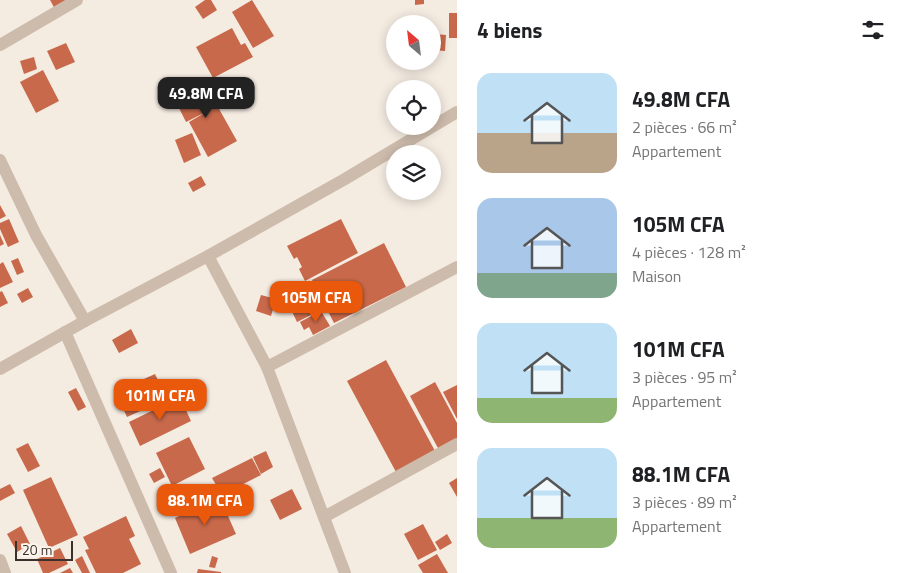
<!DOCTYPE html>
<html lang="fr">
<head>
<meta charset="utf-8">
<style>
  body { margin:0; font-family:"Titillium Web",sans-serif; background:#f2f2f2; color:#202124; height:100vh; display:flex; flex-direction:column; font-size:19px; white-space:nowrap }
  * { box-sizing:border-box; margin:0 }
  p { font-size:16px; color:#757577 }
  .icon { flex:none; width:28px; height:28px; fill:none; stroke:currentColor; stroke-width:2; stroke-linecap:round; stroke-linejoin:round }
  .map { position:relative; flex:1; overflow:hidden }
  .side { display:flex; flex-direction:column; background:#fff; width:450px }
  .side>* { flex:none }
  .needle { width:32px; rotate:332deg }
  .fabs { position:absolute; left:386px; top:15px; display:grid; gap:10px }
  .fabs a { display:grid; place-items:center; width:55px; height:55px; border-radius:50%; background:#fff; box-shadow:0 2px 12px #0003; font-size:25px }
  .scale { position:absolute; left:15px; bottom:12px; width:58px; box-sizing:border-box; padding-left:5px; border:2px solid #3b302b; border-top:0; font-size:14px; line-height:18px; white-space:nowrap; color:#3b302b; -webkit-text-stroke:4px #fbf5ee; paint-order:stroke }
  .price { position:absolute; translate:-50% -42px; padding:0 11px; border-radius:10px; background:#ea580c; color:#fff; font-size:16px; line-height:32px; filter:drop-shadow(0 1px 2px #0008) }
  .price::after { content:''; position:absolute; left:50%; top:30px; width:15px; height:11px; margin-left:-8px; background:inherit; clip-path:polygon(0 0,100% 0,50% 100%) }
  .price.on { background:#222; color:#fff }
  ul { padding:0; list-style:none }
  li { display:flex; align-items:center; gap:15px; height:125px; padding:0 20px }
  li span { display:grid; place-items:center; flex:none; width:140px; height:100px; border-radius:15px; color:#555 }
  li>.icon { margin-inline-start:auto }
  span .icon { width:60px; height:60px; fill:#fffc; stroke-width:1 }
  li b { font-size:21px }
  h2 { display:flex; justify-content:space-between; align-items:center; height:60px; padding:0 20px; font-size:21px }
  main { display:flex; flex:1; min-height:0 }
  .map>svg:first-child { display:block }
  .building { fill:#c8694b }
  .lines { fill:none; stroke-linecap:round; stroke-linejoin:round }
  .street { stroke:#cdbbac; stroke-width:12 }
</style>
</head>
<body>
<main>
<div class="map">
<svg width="457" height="573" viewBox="0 0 457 573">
  <rect width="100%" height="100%" fill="#f4ebe1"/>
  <!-- building -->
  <g class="building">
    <path d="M50,0h18l-13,9z"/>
    <path d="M205,0h6l6,10 -14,9 -8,-12z"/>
    <path d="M252,0l22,36 -21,12 -21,-36z"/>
    <path d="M415,0h9v4l-9,1z"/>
    <rect x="449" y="13" width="8" height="25"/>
    <path d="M232,28l9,17 4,-2 8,14 -40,21 -17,-31z"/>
    <path d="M434,34l12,1 -1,16 -13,-1z"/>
    <path d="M66,43l9,19 -19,8 -9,-19z"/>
    <path d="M34,57l3,12 -13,5 -4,-13z"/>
    <path d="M43,70l16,31 -23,12 -16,-31z"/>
    <path d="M204,82l33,59 -29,16 -19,-35 19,-11 -22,11 -12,-24z"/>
    <path d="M192,133l9,22 -17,8 -9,-23z"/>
    <path d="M201,176l5,9 -13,7 -5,-9z"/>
    <path d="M0,205l6,11 -6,3z"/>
    <path d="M9,219l10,23 -11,5 -8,-18v-6z"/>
    <path d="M341,219l17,34 -53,28 -6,-12 3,-2 -5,-10 -3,2 -7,-13z"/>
    <path d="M0,235l4,9 -4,2z"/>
    <path d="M384,243l22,44 -72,36 -22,-43z"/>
    <path d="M18,258l6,14 -7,3 -6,-14z"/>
    <path d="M3,262l10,20 -13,6v-24z"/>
    <path d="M309,281l3,7 -3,2 5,11 4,-2 5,10 -26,13 -9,-19 -4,2 -4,-9z"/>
    <path d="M28,288l5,9 -11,6 -5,-9z"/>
    <path d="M2,291l6,12 -8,4v-15z"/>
    <path d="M261,295l15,4 -5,17 -15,-5z"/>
    <path d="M321,311l9,15 -17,9 -4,-8 -5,3 -4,-8z"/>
    <path d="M131,329l7,14 -19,10 -7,-13z"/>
    <path d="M386,360l49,91 -39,21 -49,-91z"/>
    <path d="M155,374l12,25 -40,18 -12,-25z"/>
    <path d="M435,382l22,41v18l-18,9 -29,-54z"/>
    <path d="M457,385v34l-14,-27z"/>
    <path d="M76,388l10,19 -8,4 -10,-19z"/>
    <path d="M177,391l14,30 -51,25 -11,-24 43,-21 -2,-6z"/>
    <path d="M189,437l16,32 -33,17 -16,-33z"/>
    <path d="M28,443l12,23 -12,6 -12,-23z"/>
    <path d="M266,451l7,16 -12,7 -8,-17z"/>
    <path d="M252,458l9,17 -39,20 -10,-17z"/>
    <path d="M160,468l5,9 -11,6 -5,-9z"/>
    <path d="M51,477l27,58 -29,13 -26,-58z"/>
    <path d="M457,478v19l-8,-14z"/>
    <path d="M10,484l5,9 -15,8v-12z"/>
    <path d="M292,489l10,20 -22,11 -10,-20z"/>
    <path d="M220,498l16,36 -46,20 -15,-36z"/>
    <path d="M126,516l9,20 -6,3 12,25 -18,9h-27l-11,-23 4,-1 -6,-12z"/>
    <path d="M423,524l14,26 -19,10 -14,-26z"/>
    <path d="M21,526l9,18 -13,8 -10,-18z"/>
    <path d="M447,534l5,9 -12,7 -5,-8z"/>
    <path d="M60,548l8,16 -19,9h-6l-6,-14z"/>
    <path d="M437,554l11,19h-25l-5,-8z"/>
    <path d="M82,556l8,17h-8l-7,-13z"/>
    <path d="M212,556l6,2 -3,10 -6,-1z"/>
    <path d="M70,568l3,5h-13z"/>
    <path d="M198,569l23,3v1h-24z"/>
  </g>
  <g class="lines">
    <!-- street -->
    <g class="street">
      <path d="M0,45l77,-45"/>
      <path d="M0,160l36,75 49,86"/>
      <path d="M208,256l59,111 78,206"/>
      <path d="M65,332l106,241"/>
      <path d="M267,367l190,-100"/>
      <path d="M0,369l85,-48 123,-65 137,-77 112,-67"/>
      <path d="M324,517l133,-73"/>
      <path d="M0,560l5,13"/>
    </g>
  </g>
</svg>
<div class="fabs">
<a><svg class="needle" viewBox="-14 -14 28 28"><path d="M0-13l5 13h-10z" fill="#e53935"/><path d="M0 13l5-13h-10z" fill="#757577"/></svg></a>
<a><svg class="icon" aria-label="locate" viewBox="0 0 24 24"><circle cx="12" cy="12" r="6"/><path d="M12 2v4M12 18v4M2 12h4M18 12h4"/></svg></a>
<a><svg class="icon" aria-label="layers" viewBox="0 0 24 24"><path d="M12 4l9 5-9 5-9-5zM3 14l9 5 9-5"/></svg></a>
</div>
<div class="scale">20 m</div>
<b class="price on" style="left:206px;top:119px">49.8M CFA</b>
<b class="price" style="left:316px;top:323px">105M CFA</b>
<b class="price" style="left:160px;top:421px">101M CFA</b>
<b class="price" style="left:205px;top:526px">88.1M CFA</b>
</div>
<section class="side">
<h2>4 biens<svg class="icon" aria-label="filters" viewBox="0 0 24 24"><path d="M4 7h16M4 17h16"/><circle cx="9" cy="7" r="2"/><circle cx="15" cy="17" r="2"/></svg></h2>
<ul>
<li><span style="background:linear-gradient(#bfe0f5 60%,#b9a48a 0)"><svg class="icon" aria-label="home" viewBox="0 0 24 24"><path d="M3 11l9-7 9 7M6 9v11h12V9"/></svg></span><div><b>49.8M CFA</b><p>2 pièces · 66 m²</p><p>Appartement</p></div></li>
<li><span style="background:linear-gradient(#a9c7e8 75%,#7fa58c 0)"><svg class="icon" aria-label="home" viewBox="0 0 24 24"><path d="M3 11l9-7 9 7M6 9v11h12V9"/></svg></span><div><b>105M CFA</b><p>4 pièces · 128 m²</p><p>Maison</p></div></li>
<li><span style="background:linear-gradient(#bfe0f5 75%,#8fb573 0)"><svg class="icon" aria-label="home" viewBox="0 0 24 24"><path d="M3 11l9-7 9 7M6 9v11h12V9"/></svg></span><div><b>101M CFA</b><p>3 pièces · 95 m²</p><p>Appartement</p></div></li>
<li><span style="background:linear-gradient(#bfe0f5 70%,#8fb573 0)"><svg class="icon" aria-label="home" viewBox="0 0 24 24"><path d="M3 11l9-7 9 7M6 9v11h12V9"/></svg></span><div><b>88.1M CFA</b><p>3 pièces · 89 m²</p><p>Appartement</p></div></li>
</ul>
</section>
</main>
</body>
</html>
